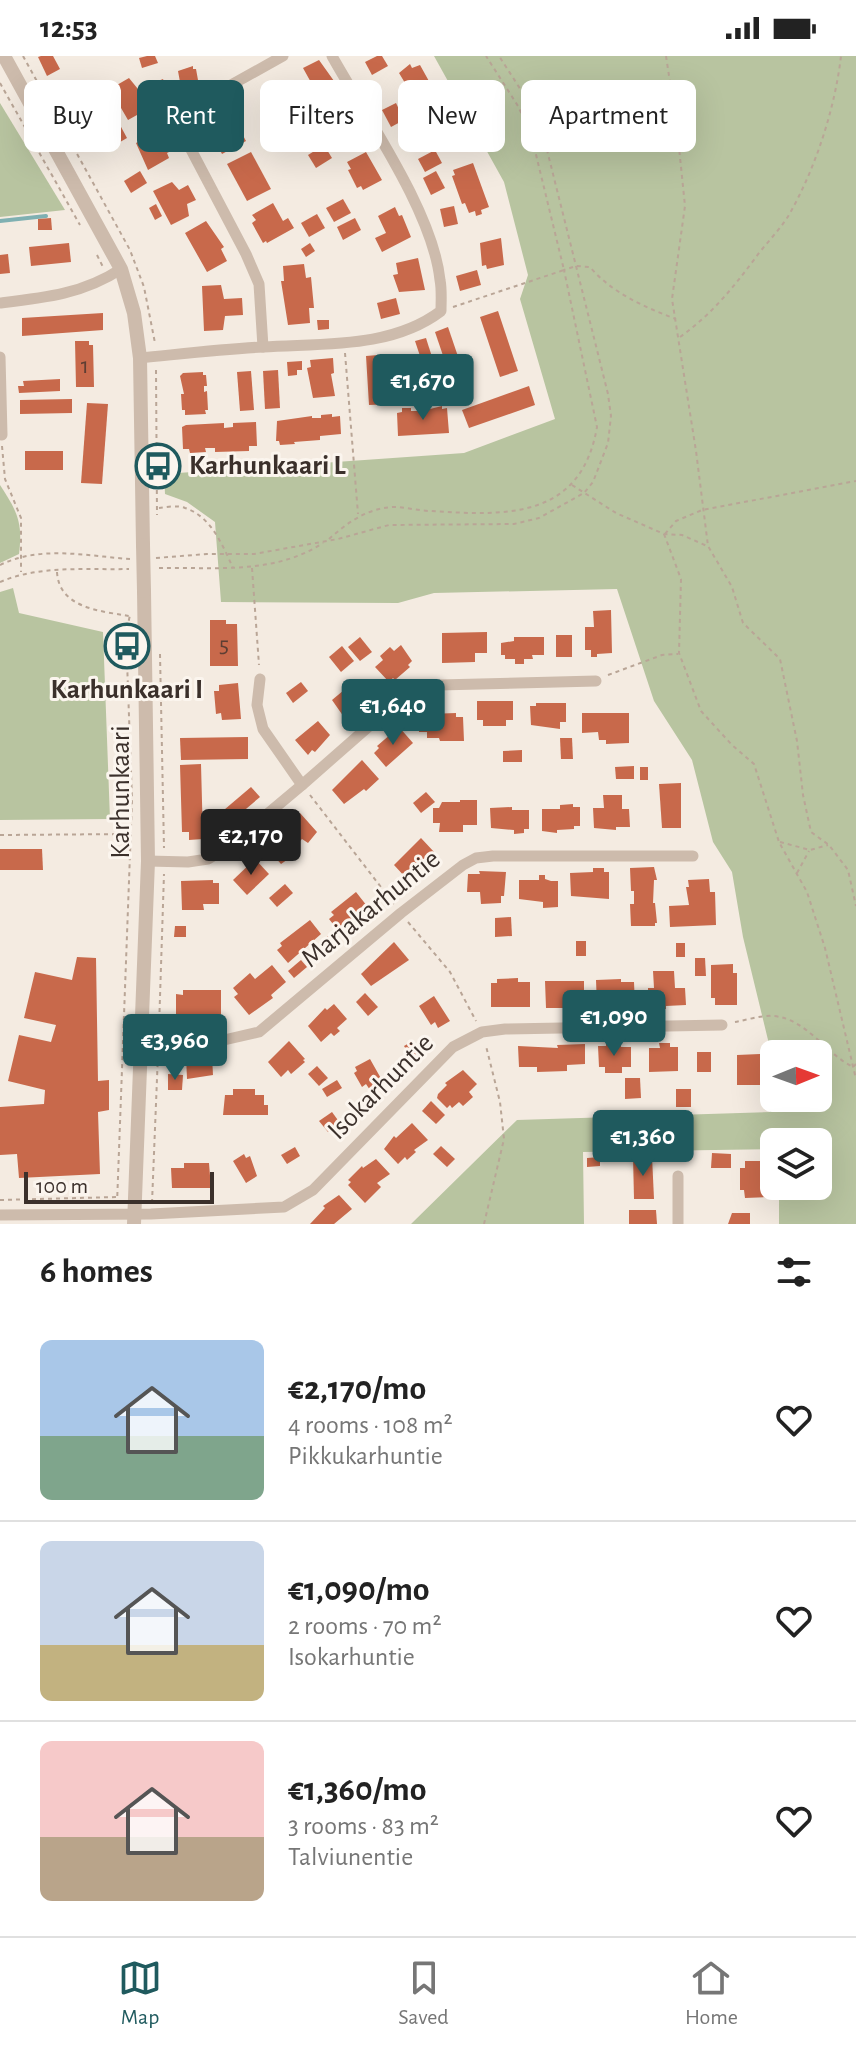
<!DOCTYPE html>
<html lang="en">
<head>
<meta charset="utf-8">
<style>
  body { margin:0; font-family:"Alegreya Sans",sans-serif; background:#f2f2f2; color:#222; height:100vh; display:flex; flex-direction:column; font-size:30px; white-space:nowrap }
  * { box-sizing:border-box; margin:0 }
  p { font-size:26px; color:#767676 }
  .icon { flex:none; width:44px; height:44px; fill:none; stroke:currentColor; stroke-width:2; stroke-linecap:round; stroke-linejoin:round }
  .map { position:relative; height:1168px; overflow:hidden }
  .panel { display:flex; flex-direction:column; background:#fff; flex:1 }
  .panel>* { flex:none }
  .banner { position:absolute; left:24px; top:24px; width:808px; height:72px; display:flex; gap:16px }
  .needle { width:52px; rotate:89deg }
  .fabs { position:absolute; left:760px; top:984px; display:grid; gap:16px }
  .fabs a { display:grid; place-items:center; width:72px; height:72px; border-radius:12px; background:#fff; box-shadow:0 8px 32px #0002; font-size:40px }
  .scale { position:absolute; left:24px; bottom:20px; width:190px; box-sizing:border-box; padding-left:8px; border:4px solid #3b302b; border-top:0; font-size:22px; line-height:28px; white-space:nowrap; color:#3b302b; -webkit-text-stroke:6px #fbf5ee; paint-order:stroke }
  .price { position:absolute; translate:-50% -68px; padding:0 18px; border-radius:8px; background:#1f5a5e; color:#fff; font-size:26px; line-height:52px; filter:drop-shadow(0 2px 4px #0008) }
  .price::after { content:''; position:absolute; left:50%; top:48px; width:24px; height:18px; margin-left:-12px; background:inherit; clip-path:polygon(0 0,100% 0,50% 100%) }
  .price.active { background:#222; color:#fff }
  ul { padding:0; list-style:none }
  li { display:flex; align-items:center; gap:24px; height:200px; padding:0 40px }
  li+li { border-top:2px solid #e0e0e0 }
  li span { display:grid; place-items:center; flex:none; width:224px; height:160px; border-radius:12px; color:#555 }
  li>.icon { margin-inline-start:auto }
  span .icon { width:96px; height:96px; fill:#fffc; stroke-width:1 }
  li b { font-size:34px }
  h2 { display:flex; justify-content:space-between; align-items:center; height:96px; padding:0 40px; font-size:34px }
  .pill { padding:0 28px; border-radius:12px; background:#fff; box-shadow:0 8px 32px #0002; font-size:28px; line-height:72px }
  .pill.active { background:#1f5a5e; color:#fff }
  .status { display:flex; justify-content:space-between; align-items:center; height:56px; padding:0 40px; background:#fff; direction:ltr }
  .status svg { height:22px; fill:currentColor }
  .tabs { display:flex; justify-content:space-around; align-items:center; height:112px; border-top:2px solid #e0e0e0; background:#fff; font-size:22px; color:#767676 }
  .tabs a { display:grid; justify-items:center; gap:4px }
  .tabs .active { color:#1f5a5e }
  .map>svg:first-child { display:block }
  .green { fill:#b8c4a0; fill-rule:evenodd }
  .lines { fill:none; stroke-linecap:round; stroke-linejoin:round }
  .stream { stroke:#7fb0b2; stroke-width:4 }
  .building { fill:#c8694b }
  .path { stroke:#b9a596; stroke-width:2; stroke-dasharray:4 4; stroke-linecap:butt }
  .minor { stroke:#cdbbac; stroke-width:11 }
  .tertiary { stroke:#cdbbac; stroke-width:14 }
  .tertiary-bridge { stroke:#cdbbac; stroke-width:14 }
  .labels { text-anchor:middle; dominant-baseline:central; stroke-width:6; stroke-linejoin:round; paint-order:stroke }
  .number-label { font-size:24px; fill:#5e3e33 }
  .poi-label { font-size:28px; font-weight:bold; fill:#3b302b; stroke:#fbf5ee; text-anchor:start }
  .street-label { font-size:28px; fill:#3b302b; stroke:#fbf5ee }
</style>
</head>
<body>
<div class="status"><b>12:53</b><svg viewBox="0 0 49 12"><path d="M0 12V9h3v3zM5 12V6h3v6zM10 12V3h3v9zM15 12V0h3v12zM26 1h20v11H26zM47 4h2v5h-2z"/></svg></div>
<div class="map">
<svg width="856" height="1168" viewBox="0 0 856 1168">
  <rect width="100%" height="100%" fill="#f4ebe1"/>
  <!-- green -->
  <g class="green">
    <path d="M434,0h422v1168h-77v-38h39v-44h-44v7l-191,3 1,72h-173l106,-104 253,-8 -1,-68 -26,-107 -11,-65 -19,-30 -21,-82 -38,-59 -37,-112 -183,4 -36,10 -177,-1 -6,-80 -28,-20 -22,-8 -1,-20 300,-21 91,-34 -35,-120 8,-24 -24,-93zM774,998h44v44h-44z"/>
    <path d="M0,47l65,107 -65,7z"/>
    <path d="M0,429c17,26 23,37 19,69l-19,9z"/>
    <path d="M13,532l6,25 84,19 7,187 -110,1v-228z"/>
  </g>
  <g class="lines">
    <!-- stream -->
    <path class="stream" d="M0,165l46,-5"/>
  </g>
  <!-- building -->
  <g class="building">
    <path d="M41,0h12l7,13 -13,7 -9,-19z"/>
    <path d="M147,0h8l3,7 -16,5 -3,-10z"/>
    <path d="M377,0h5l6,10 -16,9 -7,-13z"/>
    <path d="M319,4l15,21 -3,2 3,4 -16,8 -15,-27z"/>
    <path d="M410,8l2,4 8,-3 10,18 -4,3 2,4 -15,8 -11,-13 3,-2 -6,-10z"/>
    <path d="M193,10v3h3l2,11 -18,2 -2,-11z"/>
    <path d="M129,22l13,16 -4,2 8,14 -18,10 -18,-31z"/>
    <path d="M163,23l6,17 -9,3 -7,-16z"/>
    <path d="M303,41l8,14 -16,9 -8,-14z"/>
    <path d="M339,47l3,5 4,-2 9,18 -19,10 -11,-13 5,-2 -5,-9z"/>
    <path d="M396,47l8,17 -13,7 -9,-17z"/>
    <path d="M226,48l20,37 -24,13 -20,-38z"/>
    <path d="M448,59l13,24 -17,9 -2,-5 -4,2 -7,-20z"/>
    <path d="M120,69l7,13 -19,11 -8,-13z"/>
    <path d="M155,76l14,20 -2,1 2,5 -21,12 -12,-27z"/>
    <path d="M324,89l8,13 -16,10 -8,-13z"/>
    <path d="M435,94l7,13 -17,9 -7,-13z"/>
    <path d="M251,96l20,37 -24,12 -20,-37z"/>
    <path d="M366,96l16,28 -19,10 -2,-4 -4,2 -9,-18 3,-1 -4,-7z"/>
    <path d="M473,107l16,44 -8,3 1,4 -6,2 -1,-5 -6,2 -4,-10 -3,1 -10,-28 3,-1 -2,-5z"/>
    <path d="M140,115l7,12 -16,10 -7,-12z"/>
    <path d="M436,115l9,17 -14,7 -8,-17z"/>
    <path d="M172,126l7,8 9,-5 8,15 -9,4 2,12 -18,9 -18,-34z"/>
    <path d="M343,143l8,14 -17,9 -8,-14z"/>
    <path d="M273,147l10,18 5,-3 6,10 -27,15 -1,-2 -3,2 -11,-20 4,-3 -4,-5z"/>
    <path d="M156,148l6,12 -7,4 -6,-12z"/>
    <path d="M454,150l4,18 -14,3 -4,-18z"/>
    <path d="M395,151l4,9 3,-1 9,22 -29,15 -7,-14 11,-5 -8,-17z"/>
    <path d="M317,158l8,14 -16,9 -8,-14z"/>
    <path d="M51,162l1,12h-14v-11z"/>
    <path d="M355,162l6,12 -18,10 -6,-13z"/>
    <path d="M206,165l18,26 -3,2 6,12 -20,11 -22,-39z"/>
    <path d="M501,182l3,27 -17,4 -1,-4 -4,1 -2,-23z"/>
    <path d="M69,187l2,19 -40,4 -2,-19z"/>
    <path d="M310,187l5,8 -9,6 -5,-8z"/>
    <path d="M8,198l2,19 -10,1v-19z"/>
    <path d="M418,202l7,32 -26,2 -6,-17 5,-1 -2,-11z"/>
    <path d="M304,208l2,14 5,-1 3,31h-5l1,15 -22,2 -7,-44h3l-1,-15z"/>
    <path d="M477,214l4,15 -21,6 -4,-15z"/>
    <path d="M221,229l3,14 18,-1 1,17 -18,1 -2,14 -19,1 -2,-45z"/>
    <path d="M396,242l4,16 -19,5 -4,-16z"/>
    <path d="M498,255l20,60 -18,6 -20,-60z"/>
    <path d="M103,257v17l-81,6v-18z"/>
    <path d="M317,264h12v9l-11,1z"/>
    <path d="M448,271l19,56 -13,5 -19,-56z"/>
    <path d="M426,282l12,38 -10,4 -13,-39z"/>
    <path d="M75,285h14v4h4l1,42h-18z"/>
    <path d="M390,298v5h3l-1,17h3l1,8h-4l1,6h3l1,9h-4l1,5 -25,1 -3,-49z"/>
    <path d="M333,302l1,15 -3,1 4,22 -22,2 -6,-30 4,-1 -1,-7z"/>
    <path d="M302,305v9h-5v5l-9,1 -1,-14z"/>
    <path d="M278,314l2,38 -15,1 -2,-38z"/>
    <path d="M251,315l3,39 -14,1 -3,-39z"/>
    <path d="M203,316v3h3l1,11h-3v6l3,-1 1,19h-3l1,4 -21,1v-5h-3l-1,-16h3l-4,-18 3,-3z"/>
    <path d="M60,323v12l-41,2 -1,-7h6l-1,-5z"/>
    <path d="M529,330l6,19 -66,23 -7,-18z"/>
    <path d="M72,343v14l-52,1v-14z"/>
    <path d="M87,347l21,1 -6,80 -21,-1z"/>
    <path d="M442,350v3l5,-1 2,25 -51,3 -1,-23 5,-1v-4h9v3h7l-1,-3 8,-1 1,3z"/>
    <path d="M332,358v3l8,-1 1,18 -21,2v4l-26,2 1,2 -15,1 -1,-4h-3l1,-20 35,-5v2h9v-3z"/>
    <path d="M256,366l1,24h-8v5l-34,1v-4h-10l1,4 -16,1 -1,-4h-6l-1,-22 4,-2 38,-2v5l9,-1v-4z"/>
    <rect x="25" y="395" width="38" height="19"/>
    <path d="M611,554l1,43 -15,1v3h-6v-7h-6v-23h9l-1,-16z"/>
    <path d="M210,564h16v4h11l1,42h-28z"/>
    <path d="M487,576v21h-12v9l-33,1v-30z"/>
    <rect x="556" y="579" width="16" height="22"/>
    <path d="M360,581l12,15 -12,9 -12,-14z"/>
    <path d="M514,581h30v18h-12l1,4h-9v5h-9v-5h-10v-4h-4v-12l13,-2z"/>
    <path d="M401,589l11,16 -4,4 2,2 -15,13 -2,-2 -4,4 -14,-15 8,-7 -3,-4 10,-9 4,4z"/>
    <path d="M342,590l12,15 -13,11 -12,-15z"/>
    <path d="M356,624l3,4 5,-4 13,15 -10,7 3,4 -6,5 -3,-4 -15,13 -14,-20z"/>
    <path d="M301,626l7,9 -15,12 -7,-10z"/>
    <path d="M238,627l3,36 -19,1 -1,-7 -5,1 -2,-23h5v-6z"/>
    <path d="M477,645h36v19h-7v6h-23v-6h-6z"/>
    <path d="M536,647h30v19h-6v7l-29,-4 -1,-19h6z"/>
    <path d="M456,657v4h7l1,24h-24l-1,-3h-12v-6h-8l-1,-15h11v-3z"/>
    <path d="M582,657h47v30l-23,1v-4h-7l-1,-8 -16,1z"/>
    <path d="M318,665l12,14 -15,17 -3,-2 -4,5 -13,-15z"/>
    <path d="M399,671l14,16 -27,24 -12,-14 5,-5 -2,-2z"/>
    <path d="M248,681v22l-67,1 -1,-22z"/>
    <path d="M560,682h12l1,21h-12z"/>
    <path d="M522,694v12h-19v-11z"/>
    <path d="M362,704l17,19 -13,12 -2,-2 -20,15 -12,-14z"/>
    <path d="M201,708l2,75 -14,1v-8h-7l-2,-67z"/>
    <path d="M634,710v13h-18l-1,-12z"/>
    <rect x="640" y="711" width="8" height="13"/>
    <path d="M681,727v45h-19l-3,-44z"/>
    <path d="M251,731l9,10 -40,34 -9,-10z"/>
    <path d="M426,736l9,10 -14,11 -8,-10z"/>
    <path d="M603,739h19v14h7l1,18h-14v3l-22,-2 -1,-20h11z"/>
    <path d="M460,744h17v25h-14v7h-24l1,-9h-7v-15h6l3,-6h18z"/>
    <path d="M573,748v3h7v19h-6v3l-17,1v3l-15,-2v-22h18v-4z"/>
    <path d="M512,751v3h17v19h-5v4l-10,1v-4l-23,-2 -1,-20z"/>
    <path d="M300,757l17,19 -9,11 -6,-4 -10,10 2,6 -13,9 -16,-18 4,-4 -2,-3 27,-24 2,2z"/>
    <path d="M421,782l14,15 -6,5 2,2 -24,19 -13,-14z"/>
    <path d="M0,793h42l1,21h-43z"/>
    <path d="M255,803l14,15 -22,21 -14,-15z"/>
    <path d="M654,811l3,13h-3l-1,23h2l2,20h-2v3h-24l-1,-22h4v-13h-3l-1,-23z"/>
    <path d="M593,812h11v4h5v27l-38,-3 -1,-23 23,-1z"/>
    <path d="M479,815l27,1 -2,24h-3v7l-20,1 -1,-12h-13l1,-18h12z"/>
    <path d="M539,819h6v4l6,2h7v26l-15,1v-6l-24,-3v-19h20z"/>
    <path d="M709,823l1,13h5l1,33 -46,2 -1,-21 20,-1 -3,-18h3l-1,-7z"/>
    <path d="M213,824v3h6v21h-16l1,6h-22l-1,-29z"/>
    <path d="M285,828l8,9 -16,14 -8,-9z"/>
    <path d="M356,836l11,14 -10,8 3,3 -6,5 3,4 -8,6 -2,-4 -7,5 -11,-14 5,-4 -3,-3z"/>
    <path d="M511,861l1,19 -17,1v-19z"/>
    <path d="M310,864l11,14 -33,29 -11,-13 5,-4 -2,-3z"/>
    <path d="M175,870h11v11h-12z"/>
    <path d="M329,879l6,7 -12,11 -6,-7z"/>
    <rect x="576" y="885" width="10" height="15"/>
    <path d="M394,886l15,18 -38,26 -10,-12z"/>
    <rect x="676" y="887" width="9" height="14"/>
    <path d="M77,901l19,1 2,123 11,-1v30l-11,2 2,62 -81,4 -2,-24 -17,1v-48l44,-3 1,-14 -37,-9 11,-46 32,7 5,-17 -32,-7 11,-46 37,8z"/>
    <path d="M695,902h10l1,18h-11z"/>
    <path d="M301,904l6,7 -13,11 -6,-7z"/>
    <path d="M733,908v9h4v32h-22v-7h-4v-33z"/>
    <path d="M272,909l14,17 -15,13 2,3 -24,17 -15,-18 4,-3 -5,-6 17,-15 5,6z"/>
    <path d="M653,915h21l1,17h10l1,17 -20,1v3h-7v-3h-11v-18h6z"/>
    <path d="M518,922v4h12v25h-39v-24h6v-4z"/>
    <path d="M621,923v3h13l1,23 -38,1 -1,-26z"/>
    <path d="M545,925h39v23h-11v4h-27z"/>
    <path d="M183,934h38v28h-45v-24l7,1z"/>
    <path d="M365,937l13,14 -10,9 -12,-14z"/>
    <path d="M434,940l16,25 -12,7 -3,-6 -4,3 -12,-19z"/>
    <path d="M334,948l13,15 -10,9 3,3 -6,5 -3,-3 -10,9 -13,-16 17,-18 2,2z"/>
    <path d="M289,985l16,18 -2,1 2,2 -14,12 -3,-4 -7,7 -13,-15z"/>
    <path d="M411,986l7,11 -7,4 -7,-11z"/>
    <path d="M606,987h15v4h10v20h-9v6h-17v-6h-6l-1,-21h8z"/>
    <path d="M659,987h11v4h8v24l-29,1v-24h11z"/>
    <path d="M585,988v20l-18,1v6l-30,1v-5h-18l-1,-21 40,2 -1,-3z"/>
    <rect x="697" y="996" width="14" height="20"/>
    <path d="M760,998v31h-23v-30z"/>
    <path d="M186,1000h26l1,19 -26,4z"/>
    <path d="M370,1003l13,23 -13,8 -4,-6 -4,3 -8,-14 3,-2 -2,-4z"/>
    <path d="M317,1010l11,12 -9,8 -11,-12z"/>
    <path d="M463,1014l14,14 -8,8 4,5 -10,9 -4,-4 -7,6 -2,-3 -3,3 -10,-10 1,-4 9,-9 -2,-2z"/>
    <path d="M168,1018l15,1 -1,15h-14z"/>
    <path d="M625,1022h15l1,20 -16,1z"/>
    <path d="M337,1024l5,8 -15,9 -5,-8z"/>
    <path d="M233,1033h22v6h9v10h4v10h-45l2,-20h8z"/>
    <rect x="676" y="1033" width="15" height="18"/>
    <path d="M431,1045l14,14 -9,9 -14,-13z"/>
    <path d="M332,1056l8,11 -12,9 -9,-11z"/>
    <path d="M412,1067l16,17 -14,10 2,2 -9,8 -2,-3 -7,7 -14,-15 10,-13 2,2z"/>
    <path d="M441,1090l14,13 -8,8 -14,-13z"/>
    <path d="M295,1091l5,9 -13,8 -6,-9z"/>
    <path d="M712,1097l19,1v14h-20z"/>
    <path d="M244,1098l2,4 4,-2 7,20 -11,7 -13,-22z"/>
    <path d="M633,1100h19l2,43h-20z"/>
    <path d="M600,1101v9l-13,1v-9z"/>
    <path d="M376,1103l14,15 -13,9 4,4 -16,16 -17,-18 3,-3 -3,-2 14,-14 1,2z"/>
    <path d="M745,1105h22l1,36 -23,1 -1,-8h-4v-22h5z"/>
    <path d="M184,1107h25l2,25h-39l-1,-20h13z"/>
    <path d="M339,1139l13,14 -18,15h-24l15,-16 -2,-2z"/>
    <path d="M629,1154h27l1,14h-28z"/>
    <path d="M732,1157h18v11h-22z"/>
  </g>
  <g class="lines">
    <!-- path -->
    <g class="path">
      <path d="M23,0l107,194 14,37 11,56"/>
      <path d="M666,0l11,72 8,78 -13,93 24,152 12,95 24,41 11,36 37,36 17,82 6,54 8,37 18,13 19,25 8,36"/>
      <path d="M0,27l80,142"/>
      <path d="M97,199l6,12"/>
      <path d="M453,251l111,-37 -33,-136 -13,-28 -32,-50"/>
      <path d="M680,281c32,-23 53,-49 76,-80 11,-15 25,-28 34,-44 26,-46 45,-105 51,-157"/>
      <path d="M345,297l13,161"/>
      <path d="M156,314l1,145"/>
      <path d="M2,390l3,33 16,39v54"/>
      <path d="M572,429l44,28 48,21 18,1 25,11"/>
      <path d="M159,452c8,-1 19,-3 26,0 26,8 38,38 48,60"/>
      <path d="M664,478l17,45 -2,74 22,58 31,34 22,19 25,78 28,50 18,56 31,131"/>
      <path d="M665,478l11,-13 26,-11 154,-29"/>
      <path d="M329,483c19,-17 39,-31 65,-32 12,0 25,4 37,4 76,5 150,8 166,-84l-33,-157 12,-4 14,1c22,26 54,40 86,52"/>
      <path d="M156,502l51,-4h47l84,-15 51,-14 125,-1 25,-6 45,-25 9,-11 15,-39 3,-27 -3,-22 -69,-276 -40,-62"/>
      <path d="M0,509c41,-20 86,-9 130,-6"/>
      <path d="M159,512c56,-1 115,7 164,-25"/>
      <path d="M252,512l7,97"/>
      <path d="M57,516c2,36 43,39 72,44"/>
      <path d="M0,526c40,-17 86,-12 129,-13"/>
      <path d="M160,598l4,194"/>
      <path d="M608,619l54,-20 16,-1"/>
      <path d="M310,739l84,109"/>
      <path d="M0,779l131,-1"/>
      <path d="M780,786l30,8 18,-5"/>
      <path d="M797,817l12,-22"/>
      <path d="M408,866l42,50 26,49"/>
      <path d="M735,966c12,-2 26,-7 38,-6 33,2 53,38 80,51l3,-3"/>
      <path d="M159,972l5,-154"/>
      <path d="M0,1144l117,-3"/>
      <path d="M152,1147l6,-149"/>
      <path d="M117,1148l15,-404 -6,-167 4,-18"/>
      <path d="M484,1168l20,-85 -4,-37 -14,-56"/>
    </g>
    <!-- minor -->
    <g class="minor">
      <path d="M0,247c44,-5 83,-9 121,-34"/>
      <path d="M263,291l-4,-63 -13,-30 -59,-112 -4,-21 14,-17 86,-48"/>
      <path d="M0,301l2,78"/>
      <path d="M140,302c41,-4 82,-9 123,-11 59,-4 128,2 178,-36 0,-10 1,-21 -1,-31 -7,-68 -74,-163 -108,-224"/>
      <path d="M260,623l-3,26 6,24 39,56"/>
      <path d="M148,805l40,1 20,-3 20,-12 74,-62 98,-86 19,-11 20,-3 157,-4"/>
      <path d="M142,985l82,-1 35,-8 142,-119 62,-48 13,-7 17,-2h200"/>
      <path d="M0,1159l151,-1 133,-7 29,-17 140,-143 29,-15 23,-3 217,-4"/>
      <path d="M678,1168v-48"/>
    </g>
    <!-- tertiary -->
    <g class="tertiary">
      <path d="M4,0l117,213 13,44 6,45 3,187"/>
      <path d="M134,1168l14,-363 -4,-270"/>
    </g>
    <!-- tertiary-bridge -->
    <path class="tertiary-bridge" d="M143,489l1,46"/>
  </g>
  <!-- icons -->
  <defs>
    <g id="bus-ring" transform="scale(2.3)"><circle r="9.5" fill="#fbf5ee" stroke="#1f5a5e" stroke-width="1.5"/><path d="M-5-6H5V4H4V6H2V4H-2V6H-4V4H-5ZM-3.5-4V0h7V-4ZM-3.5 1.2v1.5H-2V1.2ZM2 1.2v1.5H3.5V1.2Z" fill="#1f5a5e"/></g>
  </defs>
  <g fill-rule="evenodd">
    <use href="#bus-ring" x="158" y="410"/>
    <use href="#bus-ring" x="127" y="590"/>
  </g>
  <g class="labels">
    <!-- number labels -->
    <g class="number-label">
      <text x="85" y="310">1</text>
      <text x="224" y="589">5</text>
    </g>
    <!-- poi labels -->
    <g class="poi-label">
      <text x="189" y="410">Karhunkaari L</text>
      <text x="127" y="634" text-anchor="middle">Karhunkaari I</text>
    </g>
    <!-- street labels -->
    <g class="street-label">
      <text transform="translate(121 736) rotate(-90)">Karhunkaari</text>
      <text transform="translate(371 853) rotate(-39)">Marjakarhuntie</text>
      <text transform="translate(381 1031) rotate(-45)">Isokarhuntie</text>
    </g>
  </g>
</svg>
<div class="fabs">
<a><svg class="needle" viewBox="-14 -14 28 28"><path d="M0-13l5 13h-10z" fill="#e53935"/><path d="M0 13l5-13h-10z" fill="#767676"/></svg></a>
<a><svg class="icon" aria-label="layers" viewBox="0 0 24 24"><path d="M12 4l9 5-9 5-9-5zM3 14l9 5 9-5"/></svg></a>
</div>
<div class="scale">100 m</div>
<b class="price" style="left:423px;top:366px">€1,670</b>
<b class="price" style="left:393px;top:691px">€1,640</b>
<b class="price active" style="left:251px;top:821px">€2,170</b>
<b class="price" style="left:614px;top:1002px">€1,090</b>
<b class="price" style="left:175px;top:1026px">€3,960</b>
<b class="price" style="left:643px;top:1122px">€1,360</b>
<div class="banner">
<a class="pill">Buy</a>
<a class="pill active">Rent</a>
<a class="pill">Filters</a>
<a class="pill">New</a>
<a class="pill">Apartment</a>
</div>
</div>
<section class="panel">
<h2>6 homes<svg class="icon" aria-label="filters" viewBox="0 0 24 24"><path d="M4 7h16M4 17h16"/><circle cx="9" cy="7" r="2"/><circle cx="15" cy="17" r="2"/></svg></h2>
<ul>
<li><span style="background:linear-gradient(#a9c7e8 60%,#7fa58c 0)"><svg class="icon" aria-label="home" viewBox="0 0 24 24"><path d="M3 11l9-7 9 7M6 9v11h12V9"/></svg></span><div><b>€2,170/mo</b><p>4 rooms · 108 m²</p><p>Pikkukarhuntie</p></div><svg class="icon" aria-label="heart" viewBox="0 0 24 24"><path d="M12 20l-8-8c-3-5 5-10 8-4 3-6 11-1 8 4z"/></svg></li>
<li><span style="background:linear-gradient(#c9d6e8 65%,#c2b280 0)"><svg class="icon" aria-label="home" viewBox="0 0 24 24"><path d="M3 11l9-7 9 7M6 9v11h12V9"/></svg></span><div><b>€1,090/mo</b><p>2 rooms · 70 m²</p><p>Isokarhuntie</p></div><svg class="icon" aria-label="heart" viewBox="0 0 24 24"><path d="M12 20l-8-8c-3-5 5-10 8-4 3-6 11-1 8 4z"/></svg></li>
<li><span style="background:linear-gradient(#f6c9c9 60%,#b9a48a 0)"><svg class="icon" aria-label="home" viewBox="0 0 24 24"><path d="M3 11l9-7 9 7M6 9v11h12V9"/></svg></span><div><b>€1,360/mo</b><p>3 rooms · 83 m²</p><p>Talviunentie</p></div><svg class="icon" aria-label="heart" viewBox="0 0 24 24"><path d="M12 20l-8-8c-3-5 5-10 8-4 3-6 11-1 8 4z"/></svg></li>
</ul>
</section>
<nav class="tabs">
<a class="active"><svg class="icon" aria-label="map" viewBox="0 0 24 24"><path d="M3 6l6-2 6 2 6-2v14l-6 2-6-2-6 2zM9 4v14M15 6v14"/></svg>Map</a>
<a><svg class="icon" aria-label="saved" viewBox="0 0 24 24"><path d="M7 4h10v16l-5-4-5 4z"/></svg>Saved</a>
<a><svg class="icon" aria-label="home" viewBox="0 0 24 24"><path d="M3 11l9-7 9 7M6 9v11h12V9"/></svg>Home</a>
</nav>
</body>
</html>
